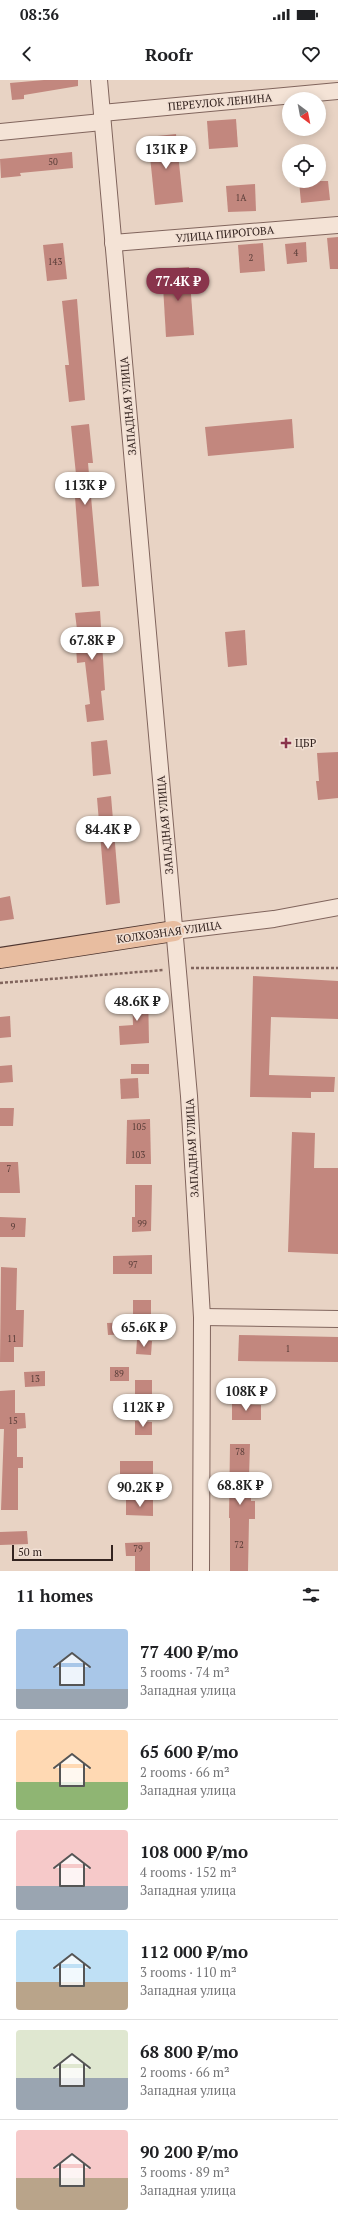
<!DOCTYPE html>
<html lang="en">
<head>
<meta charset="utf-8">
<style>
  body { margin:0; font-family:"PT Serif",serif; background:#f6f6f6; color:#202124; height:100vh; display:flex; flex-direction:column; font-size:15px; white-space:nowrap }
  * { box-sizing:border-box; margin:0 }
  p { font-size:13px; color:#757577 }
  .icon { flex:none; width:22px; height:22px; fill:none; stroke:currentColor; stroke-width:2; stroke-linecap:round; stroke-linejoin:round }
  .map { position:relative; height:1491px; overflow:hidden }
  .side { display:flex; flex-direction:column; background:#fff; flex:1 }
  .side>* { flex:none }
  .needle { width:26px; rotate:148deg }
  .controls { position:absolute; left:282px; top:12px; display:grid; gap:8px }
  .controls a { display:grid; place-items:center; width:44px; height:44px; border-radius:50%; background:#fff; box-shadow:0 2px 10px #0003; font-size:20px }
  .scale { position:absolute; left:12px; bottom:10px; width:101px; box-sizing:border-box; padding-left:4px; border:2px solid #33231f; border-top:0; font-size:11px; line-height:14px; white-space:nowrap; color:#33231f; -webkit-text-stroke:3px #f1dfd3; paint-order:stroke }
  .price { position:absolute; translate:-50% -34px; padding:0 9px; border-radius:14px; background:#fff; color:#222; font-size:13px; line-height:26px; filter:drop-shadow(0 1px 2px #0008) }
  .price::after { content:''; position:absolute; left:50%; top:24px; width:12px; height:9px; margin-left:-6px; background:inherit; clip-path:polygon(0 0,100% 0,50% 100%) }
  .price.active { background:#89344c; color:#fff }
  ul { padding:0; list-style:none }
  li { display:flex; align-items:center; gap:12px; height:100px; padding:0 16px }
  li+li { border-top:1px solid #e0e0e0 }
  li span { display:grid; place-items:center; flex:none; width:112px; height:80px; border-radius:4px; color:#555 }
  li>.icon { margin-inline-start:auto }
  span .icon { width:48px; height:48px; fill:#fffc; stroke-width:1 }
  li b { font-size:17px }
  h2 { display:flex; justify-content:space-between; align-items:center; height:48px; padding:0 16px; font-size:17px }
  .status { display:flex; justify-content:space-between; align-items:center; height:28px; padding:0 20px; background:#fff; direction:ltr }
  .status svg { height:11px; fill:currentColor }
  header { display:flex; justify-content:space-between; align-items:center; height:52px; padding:0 16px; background:#fff; font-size:18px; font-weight:700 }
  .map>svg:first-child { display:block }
  .building { fill:#c2877e }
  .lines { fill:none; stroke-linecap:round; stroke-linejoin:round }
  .minor-casing { stroke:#81655d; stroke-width:18 }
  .major-casing { stroke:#4f3630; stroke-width:22 }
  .path { stroke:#81655d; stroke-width:2.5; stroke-dasharray:3 2; stroke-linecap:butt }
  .minor { stroke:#f4e3d6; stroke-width:16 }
  .major { stroke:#e8bda0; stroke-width:20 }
  .poi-dot { fill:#89344c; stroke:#f1dfd3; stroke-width:1.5 }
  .labels { text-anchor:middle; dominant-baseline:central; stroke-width:3; stroke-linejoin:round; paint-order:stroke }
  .number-label { font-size:9px; fill:#573c37 }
  .street-label { font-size:11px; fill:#33231f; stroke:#f1dfd3 }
  .poi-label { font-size:11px; fill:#33231f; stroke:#f1dfd3; text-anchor:start }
</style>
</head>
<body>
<div class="status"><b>08:36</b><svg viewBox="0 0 49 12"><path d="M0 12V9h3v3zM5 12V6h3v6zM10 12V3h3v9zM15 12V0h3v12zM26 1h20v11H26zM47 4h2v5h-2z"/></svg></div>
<header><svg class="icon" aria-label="back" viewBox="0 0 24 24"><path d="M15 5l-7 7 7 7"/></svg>Roofr<svg class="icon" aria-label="heart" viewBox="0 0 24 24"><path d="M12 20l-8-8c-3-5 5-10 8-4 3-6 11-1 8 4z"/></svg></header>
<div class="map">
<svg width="338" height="1491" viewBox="0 0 338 1491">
  <rect width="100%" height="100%" fill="#e8d3c4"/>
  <!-- building -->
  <g class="building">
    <path d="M44,0h34v6l-54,9v4l-12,1 -2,-17z"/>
    <path d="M236,39l2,28 -29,2 -2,-28z"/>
    <path d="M176,54l7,68 -28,3 -7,-68z"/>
    <path d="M72,72l1,16 -53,5 1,3 -20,2 -1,-19z"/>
    <path d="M299,101h29l2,19 -29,3z"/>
    <path d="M255,104l1,27 -28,1 -2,-26z"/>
    <path d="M338,157v32h-8l-3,-31z"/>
    <path d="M306,162l1,20 -20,2 -2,-20z"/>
    <path d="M63,163l4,36 -20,2 -4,-36z"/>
    <path d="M263,163l2,28 -25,2 -2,-28z"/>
    <path d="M189,187l5,68 -28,2 -4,-68z"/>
    <path d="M77,219l8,101 -16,2 -4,-37h4l-7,-64z"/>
    <path d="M292,339l2,29 -86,8 -3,-29z"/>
    <path d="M89,344l4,39h-5l11,123 -17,1 -8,-103h3l-6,-58z"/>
    <path d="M100,531l5,79 -4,1 3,29 -17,2 -2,-17 5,-1 -5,-42 -8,1 -1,-17h3l-4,-33z"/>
    <path d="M245,550l2,35 -19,2 -3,-35z"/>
    <path d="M107,660l4,34 -18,2 -2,-34z"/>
    <path d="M338,672v46l-20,2 -2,-19h3l-2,-28z"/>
    <path d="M111,716l9,107 -14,2 -9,-107z"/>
    <path d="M10,816l4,23 -14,2v-23z"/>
    <path d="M253,896l85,5v38l-67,-2 -2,58 66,2 -1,15h-23v6l-61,-1z"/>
    <path d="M148,911l1,52 -29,2 -1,-19 14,-1 -1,-33z"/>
    <path d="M10,936l1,21 -11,1v-21z"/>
    <rect x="131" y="984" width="18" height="10"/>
    <path d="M12,985l1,17 -13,1v-17z"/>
    <path d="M138,998l1,20 -18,1 -1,-20z"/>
    <path d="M0,1028h14l-1,18h-13z"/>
    <path d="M150,1039l1,45h-25l1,-44z"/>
    <path d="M292,1052l23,1 -1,35h24v86l-50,-2z"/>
    <path d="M0,1082h18l2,31h-20z"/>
    <path d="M135,1105h17l-1,46 -19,1v-15h3z"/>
    <path d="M0,1137l26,1 -1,19h-25z"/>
    <path d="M152,1175v19h-39v-18z"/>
    <path d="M1,1187l16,1 -1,42h8l-1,37h-9v15h-14z"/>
    <rect x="133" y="1220" width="18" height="15"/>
    <path d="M136,1242v12l-28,1 -1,-12z"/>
    <path d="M239,1255l99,2v25l-100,-1z"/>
    <path d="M137,1260l15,1 -1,14 -15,-1z"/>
    <rect x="110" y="1287" width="19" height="14"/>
    <path d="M45,1291v15l-20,1 -1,-15z"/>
    <rect x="135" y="1300" width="17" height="15"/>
    <path d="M15,1310v23h10l1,15 -9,1v28h6v11h-5v42h-17l3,-81h-4v-38z"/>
    <path d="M232,1324l29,1v15h-29z"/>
    <path d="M135,1341l17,1v13h-17z"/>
    <path d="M230,1364h20l-1,33h2v24h4v18h-6l-1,52h-18v-53h-1z"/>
    <path d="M120,1381h33v14l-33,-1z"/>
    <path d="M126,1420h27v16l-27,-1z"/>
    <path d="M27,1451l1,13 -28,1v-13z"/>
    <path d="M150,1462v29h-15v-15h-9l-1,-13z"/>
  </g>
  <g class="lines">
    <!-- minor casing -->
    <g class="minor-casing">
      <g id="minor">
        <path d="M99,0l90,1016 13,221 -1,254"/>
        <path d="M102,33l236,-22"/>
        <path d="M0,52l102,-10"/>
        <path d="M113,163l225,-18"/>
        <path d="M174,851l100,-12 64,-12"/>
        <path d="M202,1237l136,2"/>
      </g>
    </g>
    <!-- major casing -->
    <g class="major-casing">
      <path id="major" d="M0,878l174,-27"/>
    </g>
    <!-- path -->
    <g class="path">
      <path d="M191,888h147"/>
      <path d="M0,903l164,-13"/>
    </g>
    <!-- minor -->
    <use href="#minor" class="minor"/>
    <!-- major -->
    <use href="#major" class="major"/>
  </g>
  <!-- markers -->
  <path class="poi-dot" d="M284 657h4v4h4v4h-4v4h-4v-4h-4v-4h4z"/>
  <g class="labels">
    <!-- number labels -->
    <g class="number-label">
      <text x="53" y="82">50</text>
      <text x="241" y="118">1А</text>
      <text x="296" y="173">4</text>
      <text x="251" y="178">2</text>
      <text x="55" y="182">143</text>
      <text x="139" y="1047">105</text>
      <text x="138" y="1075">103</text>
      <text x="9" y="1089">7</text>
      <text x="142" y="1144">99</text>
      <text x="13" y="1147">9</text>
      <text x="133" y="1185">97</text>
      <text x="12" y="1259">11</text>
      <text x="288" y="1269">1</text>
      <text x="119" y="1294">89</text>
      <text x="35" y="1299">13</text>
      <text x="13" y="1341">15</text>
      <text x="240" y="1372">78</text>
      <text x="239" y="1465">72</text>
      <text x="138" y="1469">79</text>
    </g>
    <!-- street labels -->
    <g class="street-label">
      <text transform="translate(220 22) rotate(-5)">ПЕРЕУЛОК ЛЕНИНА</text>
      <text transform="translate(225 154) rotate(-5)">УЛИЦА ПИРОГОВА</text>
      <text transform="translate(128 326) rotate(-95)">ЗАПАДНАЯ УЛИЦА</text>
      <text transform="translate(165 745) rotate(-95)">ЗАПАДНАЯ УЛИЦА</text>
      <text transform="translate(169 852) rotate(-8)">КОЛХОЗНАЯ УЛИЦА</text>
      <text transform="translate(192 1068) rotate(-93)">ЗАПАДНАЯ УЛИЦА</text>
    </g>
    <!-- poi labels -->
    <g class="poi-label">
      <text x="295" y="663">ЦБР</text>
    </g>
  </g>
</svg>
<div class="controls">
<a><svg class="needle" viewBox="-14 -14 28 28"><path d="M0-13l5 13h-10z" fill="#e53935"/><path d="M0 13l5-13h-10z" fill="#757577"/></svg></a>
<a><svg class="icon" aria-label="locate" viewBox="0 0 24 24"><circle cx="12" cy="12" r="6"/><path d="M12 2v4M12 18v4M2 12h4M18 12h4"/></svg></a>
</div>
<div class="scale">50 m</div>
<b class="price" style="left:166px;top:90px">131K ₽</b>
<b class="price active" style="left:178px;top:222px">77.4K ₽</b>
<b class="price" style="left:85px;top:426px">113K ₽</b>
<b class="price" style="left:92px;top:581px">67.8K ₽</b>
<b class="price" style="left:108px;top:770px">84.4K ₽</b>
<b class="price" style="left:137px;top:942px">48.6K ₽</b>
<b class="price" style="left:144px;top:1268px">65.6K ₽</b>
<b class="price" style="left:246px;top:1332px">108K ₽</b>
<b class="price" style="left:143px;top:1348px">112K ₽</b>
<b class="price" style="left:240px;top:1426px">68.8K ₽</b>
<b class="price" style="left:140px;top:1428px">90.2K ₽</b>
</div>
<section class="side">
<h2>11 homes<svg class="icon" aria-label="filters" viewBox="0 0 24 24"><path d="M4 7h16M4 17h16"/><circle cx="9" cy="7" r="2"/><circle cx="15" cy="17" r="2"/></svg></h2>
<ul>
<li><span style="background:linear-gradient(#a9c7e8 75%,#9aa5b1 0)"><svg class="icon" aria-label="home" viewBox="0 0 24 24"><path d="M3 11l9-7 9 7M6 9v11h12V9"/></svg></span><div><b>77 400 ₽/mo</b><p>3 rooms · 74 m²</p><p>Западная улица</p></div></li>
<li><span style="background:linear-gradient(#ffd9b3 65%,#8fb573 0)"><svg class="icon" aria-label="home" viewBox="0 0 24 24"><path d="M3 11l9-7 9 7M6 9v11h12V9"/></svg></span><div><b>65 600 ₽/mo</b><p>2 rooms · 66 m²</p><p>Западная улица</p></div></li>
<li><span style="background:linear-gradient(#f6c9c9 70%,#9aa5b1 0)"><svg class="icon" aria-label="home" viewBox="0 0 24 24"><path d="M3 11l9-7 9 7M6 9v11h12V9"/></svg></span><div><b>108 000 ₽/mo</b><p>4 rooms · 152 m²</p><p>Западная улица</p></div></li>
<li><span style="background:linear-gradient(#bfe0f5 65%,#b9a48a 0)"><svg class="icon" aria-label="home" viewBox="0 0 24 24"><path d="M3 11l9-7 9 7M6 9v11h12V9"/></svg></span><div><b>112 000 ₽/mo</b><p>3 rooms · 110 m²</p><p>Западная улица</p></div></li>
<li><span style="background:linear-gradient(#dfe7d0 60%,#9aa5b1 0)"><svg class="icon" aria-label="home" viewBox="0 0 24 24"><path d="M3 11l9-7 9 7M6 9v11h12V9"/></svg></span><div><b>68 800 ₽/mo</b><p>2 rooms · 66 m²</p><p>Западная улица</p></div></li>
<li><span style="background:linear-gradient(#f6c9c9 60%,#b9a48a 0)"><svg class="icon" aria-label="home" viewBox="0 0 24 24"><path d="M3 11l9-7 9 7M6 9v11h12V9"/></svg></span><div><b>90 200 ₽/mo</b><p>3 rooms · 89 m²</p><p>Западная улица</p></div></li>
</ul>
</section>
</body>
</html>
